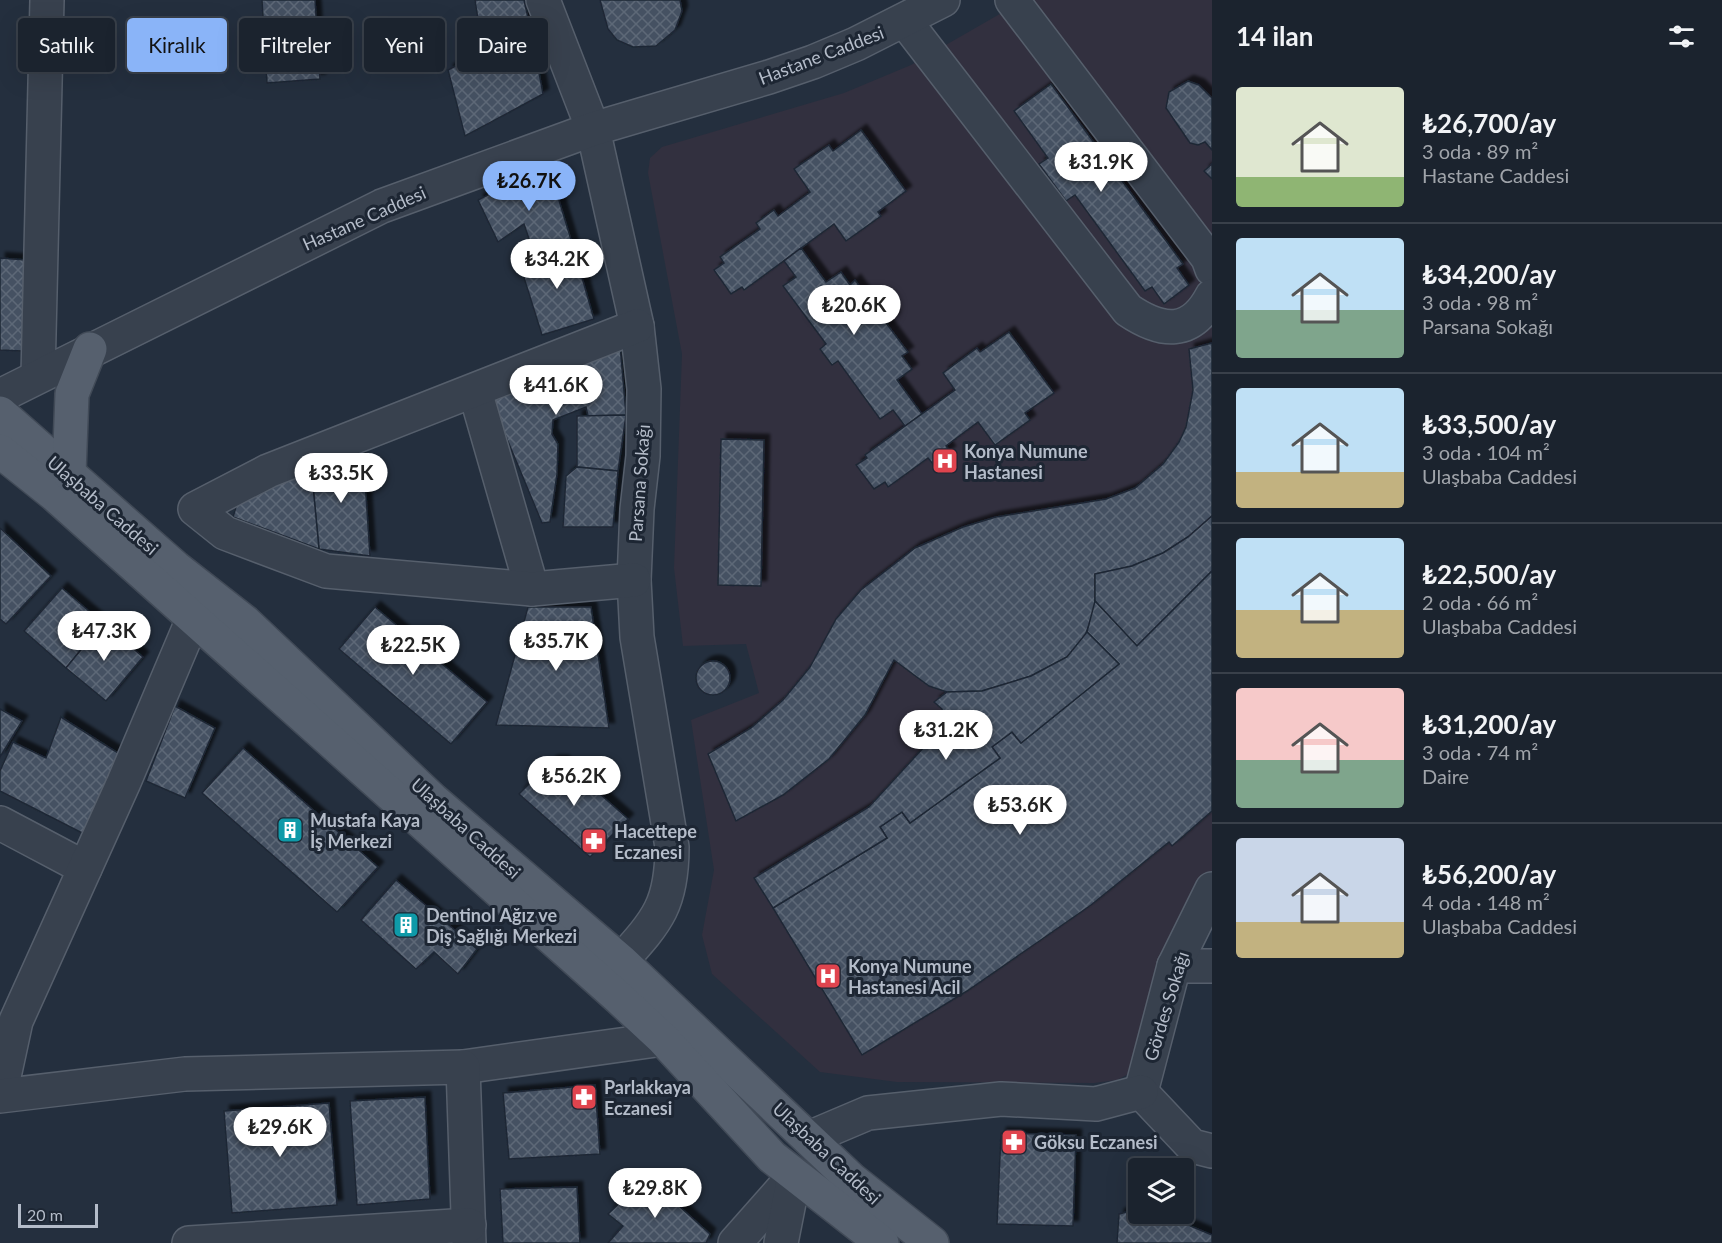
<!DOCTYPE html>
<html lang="tr">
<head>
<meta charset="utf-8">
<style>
  body { margin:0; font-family:Lato,sans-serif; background:#242b36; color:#f1f3f6; height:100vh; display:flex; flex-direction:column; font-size:22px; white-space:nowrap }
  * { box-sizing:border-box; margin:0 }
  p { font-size:20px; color:#a0a4aa }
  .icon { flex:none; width:33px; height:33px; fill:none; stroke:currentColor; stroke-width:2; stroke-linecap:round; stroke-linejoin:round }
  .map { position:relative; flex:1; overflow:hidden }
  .panel { display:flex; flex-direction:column; background:#1b232e; width:510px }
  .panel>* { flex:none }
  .banner { position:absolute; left:18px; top:18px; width:570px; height:54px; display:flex; gap:12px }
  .fabs { position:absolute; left:1128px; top:1158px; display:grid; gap:12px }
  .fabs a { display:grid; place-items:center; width:66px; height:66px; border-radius:6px; background:#1b232e; box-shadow:0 6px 24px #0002,0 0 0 2px #39404a; font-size:30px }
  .scale { position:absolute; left:18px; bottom:15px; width:80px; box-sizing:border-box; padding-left:6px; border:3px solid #b4bcc9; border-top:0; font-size:16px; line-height:21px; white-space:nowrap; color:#b4bcc9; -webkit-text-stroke:4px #1d2633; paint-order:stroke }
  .price { position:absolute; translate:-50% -51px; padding:0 14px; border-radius:21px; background:#fff; color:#222; font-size:20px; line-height:39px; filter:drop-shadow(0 2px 3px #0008) }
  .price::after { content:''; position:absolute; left:50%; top:36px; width:18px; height:14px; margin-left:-9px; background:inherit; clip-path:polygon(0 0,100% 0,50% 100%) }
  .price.current { background:#8ab4f8; color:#111 }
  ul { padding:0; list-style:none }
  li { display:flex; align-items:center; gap:18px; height:150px; padding:0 24px }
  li+li { border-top:2px solid #39404a }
  li span { display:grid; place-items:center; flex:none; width:168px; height:120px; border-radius:6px; color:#555 }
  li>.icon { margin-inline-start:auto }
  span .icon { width:72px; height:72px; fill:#fffc; stroke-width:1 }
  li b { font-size:26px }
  h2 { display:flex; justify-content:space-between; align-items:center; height:72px; padding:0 24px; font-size:26px }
  .pill { padding:0 21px; border-radius:6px; background:#1b232e; box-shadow:0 6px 24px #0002,0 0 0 2px #39404a; font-size:21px; line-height:54px }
  .pill.current { background:#8ab4f8; color:#111 }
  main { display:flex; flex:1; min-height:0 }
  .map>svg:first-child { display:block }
  .medical { fill:#32303f }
  .building { fill:url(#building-cross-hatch); stroke:#1f2835; stroke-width:1.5; filter:url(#shadow) }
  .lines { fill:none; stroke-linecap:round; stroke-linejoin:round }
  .minor-casing { stroke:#565f6c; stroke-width:36 }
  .major-casing { stroke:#414a57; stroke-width:36 }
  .minor { stroke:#38414e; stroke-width:33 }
  .major { stroke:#56606e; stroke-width:33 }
  .labels { text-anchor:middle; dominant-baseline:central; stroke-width:6; stroke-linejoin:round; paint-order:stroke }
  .street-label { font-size:18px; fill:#b4bcc9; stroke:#1d2633 }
  .poi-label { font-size:18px; font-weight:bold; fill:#b4bcc9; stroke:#1d2633; text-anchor:start }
</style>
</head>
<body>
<main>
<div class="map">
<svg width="1212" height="1243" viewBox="0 0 1212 1243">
  <defs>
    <pattern id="building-cross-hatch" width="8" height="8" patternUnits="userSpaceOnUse" patternTransform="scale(1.5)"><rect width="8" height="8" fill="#455162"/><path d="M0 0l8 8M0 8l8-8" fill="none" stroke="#5d6877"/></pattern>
    <filter id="shadow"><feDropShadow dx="5.5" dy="-5.5" stdDeviation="1.5" flood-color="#0009"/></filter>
  </defs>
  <rect width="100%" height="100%" fill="#242f3e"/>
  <!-- medical -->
  <path class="medical" d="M1024,0h188v919l-78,152 -17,9 -23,3 -197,-1 -77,-10 -108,-98 -10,-39 12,-65 -23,-150 68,-27 -13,-49 -63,2 -9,-78 8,-214 -34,-181 2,-15 12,-11 182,-54 67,-28z"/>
  <!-- building -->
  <g class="building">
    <path d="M262,0h53l5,79 -53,4z"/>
    <path d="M475,0h49l9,40 -41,7 -9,5z"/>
    <path d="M600,0h80l2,11 -7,19 -19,16 -23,1 -16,-7 -9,-11z"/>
    <path d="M533,40l10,54 -78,42 -17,-66 44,-23z"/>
    <path d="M1188,81l11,4 13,13v52l-7,-8 -7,3 -8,-2 -24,-35 3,-16z"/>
    <path d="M1051,84l132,180 -6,4 12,17 -25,19 -12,-17 -7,4 -70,-96 -9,6 -27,-37 9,-6 -34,-47z"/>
    <path d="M861,130l45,61 -28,21 3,4 -35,25 -12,-17 -90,66 -2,-3 -11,7 -17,-24 10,-7 -4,-6 40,-28 -4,-6 18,-13 4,6 32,-24 -16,-23 35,-24 4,6z"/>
    <path d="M548,164l24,79 -37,14 -11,-33 -26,18 -20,-42z"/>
    <path d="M1212,164v15l-8,-8z"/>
    <path d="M572,243l22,76 -52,16 -22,-70z"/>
    <path d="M801,248l25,34 15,-10 9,13 5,-5 22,30 8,-6 9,13 -8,6 22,29 -6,4 10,13 -15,11 25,34 -17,12 -12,-16 -13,9 -42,-58 -6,4 -12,-16 6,-5 -43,-58 13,-9 -12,-16z"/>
    <path d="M0,258l26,2 -3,91 -23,-1z"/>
    <path d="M1009,332l45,61 -29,20 5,7 -35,25 -17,-23 -32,24 4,5 -17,13 -5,-6 -40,29 -3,-5 -11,7 -18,-24 11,-7 -2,-3 90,-65 -12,-17 34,-25 3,4z"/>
    <path d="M1212,343v173l-24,21 -25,16 -31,13 -37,8v34l-10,28 -18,21 -36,19 -49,15 -35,1 -18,-6 -35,-26 -29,55 -36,44 -46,36 -47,26 -28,-67 43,-26 32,-28 27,-33 26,-48 25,-29 54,-42 48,-21 33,-10 110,-18 29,-11 28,-24 16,-22 7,-15 7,-37 -4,-41z"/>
    <path d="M620,345l6,70 -38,1 -2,-9 -33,13 -1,14 6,10 -1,30 -7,48 -8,1 -53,-127z"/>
    <path d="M626,415l-8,56 -41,-4v-51z"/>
    <path d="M721,439l43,1 -3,146 -43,-1z"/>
    <path d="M355,446l10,34 5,76 -51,-7 -8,-84z"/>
    <path d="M311,465l8,84 -86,-32 7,-23z"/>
    <path d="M577,467l41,4 -5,56h-50l3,-51z"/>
    <path d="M1212,516v55l-75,75 -42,-45v-27l37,-8 31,-13 25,-16z"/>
    <path d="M0,528l51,48 -45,48 -6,-5z"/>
    <path d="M1212,571v240l-40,35 -3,-4 -78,63 -56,39 -68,47 -105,64 -89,-147 114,-70 -7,-11 22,-15 8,11 90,-65 -8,-11 20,-15 9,11 98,-79 -32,-32 8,-31 42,45z"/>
    <path d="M62,588l41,35 -37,45 -42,-37z"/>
    <path d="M375,607l112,95 -36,42 -112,-95z"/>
    <path d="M528,607h63l18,121 -113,-3z"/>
    <path d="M103,623l40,34 -37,44 -40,-33z"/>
    <path d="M1087,632l32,32 -98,79 -9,-11 -20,15 8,11 -90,65 -8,-11 -22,15 7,11 -114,70 -19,-30 115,-71 66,-72 -4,-4 11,-12v-10l-8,-7 13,-10 35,-1 49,-15 36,-19z"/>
    <circle cx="713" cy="678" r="17"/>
    <path d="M175,706l40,22 -30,70 -39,-17z"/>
    <path d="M0,709l22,12 -22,36z"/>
    <path d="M61,717l65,41 -36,79 -90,-46v-20l13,-29 33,16z"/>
    <path d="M243,748l135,119 -41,45 -135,-119z"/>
    <path d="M552,761h11l65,58 -38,38 -71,-63z"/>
    <path d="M396,880l81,69 -19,25 -24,-22 -18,17 -55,-49z"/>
    <path d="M595,1085l5,69 -91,5 -6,-66z"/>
    <path d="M425,1097l5,102 -73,6 -7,-104z"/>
    <path d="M329,1103l8,102 -105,8 -8,-102z"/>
    <path d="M1001,1133l75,2 -3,91 -76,-2z"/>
    <path d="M647,1177l63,57 -4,9h-98l15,-17 -15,-12z"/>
    <path d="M577,1187l3,56h-77l-3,-54z"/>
    <path d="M1138,1209v5h24l50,21v8h-95l2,-29z"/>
  </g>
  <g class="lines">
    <!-- minor casing -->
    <g class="minor-casing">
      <g id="minor">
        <path d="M543,0l50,129 44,197 7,63 -1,67 -6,53 -3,71 3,57 35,210c0,57 -14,73 -51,114"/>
        <path d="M1012,0l196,258 4,11"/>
        <path d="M905,21l223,289c34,23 63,26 84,-14"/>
        <path d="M38,376l9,-376"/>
        <path d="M475,391l57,198"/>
        <path d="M0,396l382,-190 211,-77 176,-52 44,-15 43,-18 87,-44"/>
        <path d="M634,580l-102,9 -206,-18 -101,-38 -30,-24 73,-38 369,-145"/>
        <path d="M0,823l85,45"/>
        <path d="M1174,966h38"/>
        <path d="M463,1067l200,-28"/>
        <path d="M1141,1092l33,-126 38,-77"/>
        <path d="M1141,1092l51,54 20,5"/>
        <path d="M0,1095l16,-74 108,-239 69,-163"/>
        <path d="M0,1096l185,-22 278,-7 6,176"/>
        <path d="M809,1138l59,-25 133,-14 95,5 45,-12"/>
        <path d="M189,1243l280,-18"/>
        <path d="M735,1243l60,-68"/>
        <path d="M781,1243l13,-66"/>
      </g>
    </g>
    <!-- major casing -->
    <g class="major-casing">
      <g id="major">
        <path d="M0,413l176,155 69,54 188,178 188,161 230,218 81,64"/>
        <path d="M0,451l55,44 564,503 44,41 109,118 110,86"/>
        <path d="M69,473l3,-79 18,-45"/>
      </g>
    </g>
    <!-- minor -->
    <use href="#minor" class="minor"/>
    <!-- major -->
    <use href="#major" class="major"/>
  </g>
  <!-- icons -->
  <defs>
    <g id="hospital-square" transform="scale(1.35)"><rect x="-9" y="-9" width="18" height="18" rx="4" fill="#e0444e" stroke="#1d2633"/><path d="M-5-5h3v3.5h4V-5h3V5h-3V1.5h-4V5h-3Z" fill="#fff"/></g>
    <g id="building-square" transform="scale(1.35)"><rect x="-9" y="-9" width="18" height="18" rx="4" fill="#0f9aa8" stroke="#1d2633"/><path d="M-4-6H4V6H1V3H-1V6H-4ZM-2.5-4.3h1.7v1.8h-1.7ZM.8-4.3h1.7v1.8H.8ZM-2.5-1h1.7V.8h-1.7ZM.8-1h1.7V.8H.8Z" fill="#fff"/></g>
    <g id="pharmacy-square" transform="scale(1.35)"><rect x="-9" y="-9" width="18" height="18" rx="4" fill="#e0444e" stroke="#1d2633"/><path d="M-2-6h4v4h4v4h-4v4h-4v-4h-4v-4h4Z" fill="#fff"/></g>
  </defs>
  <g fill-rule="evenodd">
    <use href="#hospital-square" x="945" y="461"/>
    <use href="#building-square" x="290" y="830"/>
    <use href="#pharmacy-square" x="594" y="841"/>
    <use href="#building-square" x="406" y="925"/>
    <use href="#hospital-square" x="828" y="976"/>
    <use href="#pharmacy-square" x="584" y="1097"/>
    <use href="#pharmacy-square" x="1014" y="1142"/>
  </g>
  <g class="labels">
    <!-- street labels -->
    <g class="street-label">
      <text transform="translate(821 55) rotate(-21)">Hastane Caddesi</text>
      <text transform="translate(364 218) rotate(-24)">Hastane Caddesi</text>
      <text transform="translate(639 483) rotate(-86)">Parsana Sokağı</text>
      <text transform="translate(103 505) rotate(41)">Ulaşbaba Caddesi</text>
      <text transform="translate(466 828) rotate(42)">Ulaşbaba Caddesi</text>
      <text transform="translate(1166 1006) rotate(-73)">Gördes Sokağı</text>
      <text transform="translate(827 1153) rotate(43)">Ulaşbaba Caddesi</text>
    </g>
    <!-- poi labels -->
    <g class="poi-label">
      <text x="964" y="451">Konya Numune<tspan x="964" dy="21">Hastanesi</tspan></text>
      <text x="310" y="820">Mustafa Kaya<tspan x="310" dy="21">İş Merkezi</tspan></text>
      <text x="614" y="831">Hacettepe<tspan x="614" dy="21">Eczanesi</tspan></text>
      <text x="426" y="915">Dentinol Ağız ve<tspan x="426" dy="21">Diş Sağlığı Merkezi</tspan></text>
      <text x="848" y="966">Konya Numune<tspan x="848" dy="21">Hastanesi Acil</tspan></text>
      <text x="604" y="1087">Parlakkaya<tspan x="604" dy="21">Eczanesi</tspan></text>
      <text x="1034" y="1142">Göksu Eczanesi</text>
    </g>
  </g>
</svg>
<div class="fabs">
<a><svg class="icon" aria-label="layers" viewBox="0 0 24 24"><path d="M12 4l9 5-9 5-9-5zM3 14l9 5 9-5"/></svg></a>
</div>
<div class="scale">20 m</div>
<b class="price" style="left:1101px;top:193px">₺31.9K</b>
<b class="price current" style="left:529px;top:212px">₺26.7K</b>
<b class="price" style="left:557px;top:290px">₺34.2K</b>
<b class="price" style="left:854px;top:336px">₺20.6K</b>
<b class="price" style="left:556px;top:416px">₺41.6K</b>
<b class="price" style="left:341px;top:504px">₺33.5K</b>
<b class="price" style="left:104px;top:662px">₺47.3K</b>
<b class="price" style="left:556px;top:672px">₺35.7K</b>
<b class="price" style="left:413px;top:676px">₺22.5K</b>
<b class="price" style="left:946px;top:761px">₺31.2K</b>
<b class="price" style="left:574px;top:807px">₺56.2K</b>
<b class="price" style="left:1020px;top:836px">₺53.6K</b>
<b class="price" style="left:280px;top:1158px">₺29.6K</b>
<b class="price" style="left:655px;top:1219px">₺29.8K</b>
<div class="banner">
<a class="pill">Satılık</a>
<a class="pill current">Kiralık</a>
<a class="pill">Filtreler</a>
<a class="pill">Yeni</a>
<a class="pill">Daire</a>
</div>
</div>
<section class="panel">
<h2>14 ilan<svg class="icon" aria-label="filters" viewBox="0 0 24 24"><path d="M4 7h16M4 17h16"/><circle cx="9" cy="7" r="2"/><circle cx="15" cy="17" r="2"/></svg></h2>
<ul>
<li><span style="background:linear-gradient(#dfe7d0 75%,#8fb573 0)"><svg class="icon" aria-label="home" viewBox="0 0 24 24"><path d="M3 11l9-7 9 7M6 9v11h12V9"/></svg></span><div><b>₺26,700/ay</b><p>3 oda · 89 m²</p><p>Hastane Caddesi</p></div></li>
<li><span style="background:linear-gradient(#bfe0f5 60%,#7fa58c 0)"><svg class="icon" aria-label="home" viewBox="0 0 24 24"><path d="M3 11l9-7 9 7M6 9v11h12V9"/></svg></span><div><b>₺34,200/ay</b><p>3 oda · 98 m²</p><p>Parsana Sokağı</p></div></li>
<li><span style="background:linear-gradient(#bfe0f5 70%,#c2b280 0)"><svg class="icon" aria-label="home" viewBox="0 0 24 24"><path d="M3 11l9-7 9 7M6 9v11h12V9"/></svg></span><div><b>₺33,500/ay</b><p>3 oda · 104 m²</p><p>Ulaşbaba Caddesi</p></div></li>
<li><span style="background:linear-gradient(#bfe0f5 60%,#c2b280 0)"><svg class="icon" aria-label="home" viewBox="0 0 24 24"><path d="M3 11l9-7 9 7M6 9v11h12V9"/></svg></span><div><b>₺22,500/ay</b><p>2 oda · 66 m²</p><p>Ulaşbaba Caddesi</p></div></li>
<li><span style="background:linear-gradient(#f6c9c9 60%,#7fa58c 0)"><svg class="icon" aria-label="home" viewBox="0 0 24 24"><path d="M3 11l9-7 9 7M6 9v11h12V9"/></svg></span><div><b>₺31,200/ay</b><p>3 oda · 74 m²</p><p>Daire</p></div></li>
<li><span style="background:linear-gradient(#c9d6e8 70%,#c2b280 0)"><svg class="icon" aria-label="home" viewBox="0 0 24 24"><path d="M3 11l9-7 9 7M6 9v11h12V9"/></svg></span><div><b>₺56,200/ay</b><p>4 oda · 148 m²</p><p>Ulaşbaba Caddesi</p></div></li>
</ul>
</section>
</main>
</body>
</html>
